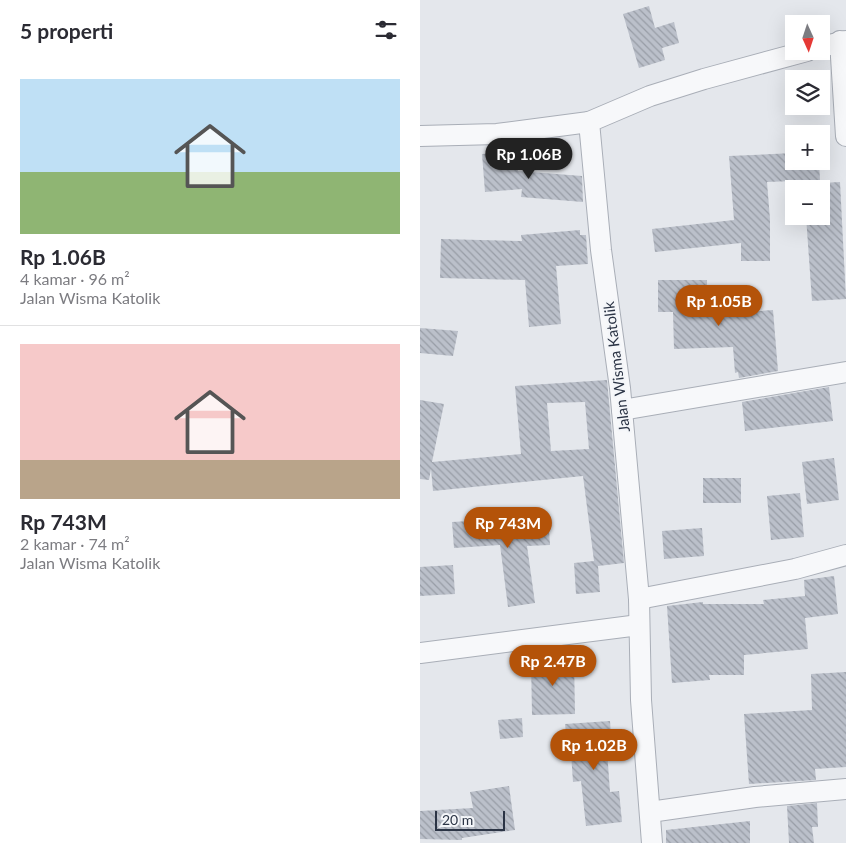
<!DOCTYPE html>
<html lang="id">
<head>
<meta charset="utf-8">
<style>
  body { margin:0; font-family:Lato,sans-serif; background:#f7f7f7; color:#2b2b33; height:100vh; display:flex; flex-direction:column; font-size:19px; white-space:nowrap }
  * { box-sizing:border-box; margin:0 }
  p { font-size:16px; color:#7c7c81 }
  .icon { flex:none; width:28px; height:28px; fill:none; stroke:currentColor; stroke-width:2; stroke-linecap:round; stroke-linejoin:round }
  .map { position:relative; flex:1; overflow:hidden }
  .panel { display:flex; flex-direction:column; background:#fff; width:420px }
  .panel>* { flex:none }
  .needle { width:32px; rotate:177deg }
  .fabs { position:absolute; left:365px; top:15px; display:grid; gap:10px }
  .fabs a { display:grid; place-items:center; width:45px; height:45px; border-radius:0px; background:#fff; box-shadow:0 5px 20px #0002; font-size:25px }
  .scale { position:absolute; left:15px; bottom:12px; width:70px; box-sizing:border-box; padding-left:5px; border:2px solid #2b3445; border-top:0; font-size:14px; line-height:18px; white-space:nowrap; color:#2b3445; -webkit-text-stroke:4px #f4f6f9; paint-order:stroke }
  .price { position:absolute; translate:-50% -42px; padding:0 11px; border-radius:18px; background:#b45309; color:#fff; font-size:16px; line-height:32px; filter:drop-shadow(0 1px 2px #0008) }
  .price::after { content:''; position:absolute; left:50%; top:30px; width:15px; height:11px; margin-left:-8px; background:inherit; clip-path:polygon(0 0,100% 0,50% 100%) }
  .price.current { background:#222; color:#fff }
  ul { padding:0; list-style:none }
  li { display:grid; align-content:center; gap:10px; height:265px; padding:0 20px }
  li+li { border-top:1px solid #e1e1e2 }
  li span { display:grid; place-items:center; height:155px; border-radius:0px; color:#555 }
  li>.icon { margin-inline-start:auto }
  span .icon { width:90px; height:90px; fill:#fffc; stroke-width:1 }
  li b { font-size:21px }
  h2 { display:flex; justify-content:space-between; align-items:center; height:60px; padding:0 20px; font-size:21px }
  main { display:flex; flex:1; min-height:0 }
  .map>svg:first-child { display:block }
  .building { fill:url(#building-back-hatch); fill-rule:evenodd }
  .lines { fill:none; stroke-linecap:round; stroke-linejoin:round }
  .minor-casing { stroke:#a9aeb7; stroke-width:22 }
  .minor { stroke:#f7f8fa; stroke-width:20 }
  .labels { text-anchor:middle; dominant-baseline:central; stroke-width:4.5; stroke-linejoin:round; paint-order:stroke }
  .street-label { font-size:15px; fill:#2b3445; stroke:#f4f6f9 }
</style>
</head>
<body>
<main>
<section class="panel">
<h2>5 properti<svg class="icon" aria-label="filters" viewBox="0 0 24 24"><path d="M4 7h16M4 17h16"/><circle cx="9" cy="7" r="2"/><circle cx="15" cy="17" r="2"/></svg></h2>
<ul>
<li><span style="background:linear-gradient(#bfe0f5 60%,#8fb573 0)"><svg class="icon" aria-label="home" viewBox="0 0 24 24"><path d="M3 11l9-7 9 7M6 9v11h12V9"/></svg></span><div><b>Rp 1.06B</b><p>4 kamar · 96 m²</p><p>Jalan Wisma Katolik</p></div></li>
<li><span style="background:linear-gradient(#f6c9c9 75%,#b9a48a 0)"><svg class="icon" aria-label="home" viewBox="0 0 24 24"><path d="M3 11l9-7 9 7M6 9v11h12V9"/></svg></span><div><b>Rp 743M</b><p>2 kamar · 74 m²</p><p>Jalan Wisma Katolik</p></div></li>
</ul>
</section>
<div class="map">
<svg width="426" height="843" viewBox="0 0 426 843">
  <defs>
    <pattern id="building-back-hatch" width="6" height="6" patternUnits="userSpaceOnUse" patternTransform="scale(1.25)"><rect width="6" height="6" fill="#bbc0ca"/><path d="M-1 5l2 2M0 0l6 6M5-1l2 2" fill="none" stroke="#989da6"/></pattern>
  </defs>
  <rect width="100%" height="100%" fill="#e4e7ec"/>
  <!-- building -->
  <g class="building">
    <path d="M229,6l6,22 19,-6 5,21 -17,5 3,12 -26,8 -16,-54z"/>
    <path d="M97,152l1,19 64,5 1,26 -62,-5 1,-8 -37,3 -3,-38z"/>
    <path d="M374,153v8h25l1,19 -53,2 3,37v42h-29v-18l-86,9 -3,-23 82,-9 -5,-64z"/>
    <path d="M420,182l6,117 -34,2 -6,-85h15v-27h-17v-5z"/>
    <path d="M160,230v5h6l2,29 -32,2 5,58 -32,3 -4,-47 -85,-2 1,-39 81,2 -1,-6z"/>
    <path d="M238,280h49v35l66,-5 5,61 -39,7 -1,-6 -3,1 -2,-26 -59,2 -1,-37h-15z"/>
    <path d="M0,328l38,3 -5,25 -33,-3z"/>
    <path d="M187,380l17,183 -26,3 2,26 -24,2 -2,-31 20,-2 -11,-85 -150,15 -2,-22 -2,11 -9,-1v-79l24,4 -12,58 89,-8 -6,-68zM165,402l4,47 -38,2 -4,-48z"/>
    <path d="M409,387l4,34 -88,10 -3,-29z"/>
    <path d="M414,458l5,42 -32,4 -5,-42z"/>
    <rect x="283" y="478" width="38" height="25"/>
    <path d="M380,493l4,44 -33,3 -4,-44z"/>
    <path d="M128,516l2,29 -23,1 8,57 -27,4 -8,-62 -46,3 -2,-26z"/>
    <path d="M282,528l2,28 -40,3 -2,-28z"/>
    <path d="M33,565l2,29 -35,2v-29z"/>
    <path d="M414,576l4,38 -33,4 3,31 -64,6v20h-35l1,5 -38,3 -5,-77 36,-4v2h61l-1,-4 42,-4 -1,-16z"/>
    <path d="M154,659l1,55 -43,1 -1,-55z"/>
    <path d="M426,672v95l-31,2 1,11 -67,4 -5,-70 68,-4 -1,-36z"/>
    <path d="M102,718l1,19 -23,2 -2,-19z"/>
    <path d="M190,721l2,28 -5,1 3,42 9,-1 3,31 -36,4 -5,-45 -8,1 -2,-29h-3l-3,-29z"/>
    <path d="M89,786l6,44 -53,8v2l-42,-1v-28l53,-3 -3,-16z"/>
    <path d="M397,803l1,24h-6l2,16h-25l-2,-37z"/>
    <path d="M330,821v22h-84v-13z"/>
  </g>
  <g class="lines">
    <!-- minor casing -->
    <g class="minor-casing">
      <g id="minor">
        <path d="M420,41l6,95"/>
        <path d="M401,47l25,-6"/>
        <path d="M0,136l77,-2 92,-12"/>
        <path d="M202,410l224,-38"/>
        <path d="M219,599l156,-30 51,-14"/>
        <path d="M0,653l219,-28"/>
        <path d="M230,812l105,-15 91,-8"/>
        <path d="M232,843l-11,-143 -2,-101 -19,-211 -19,-138 -12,-128 61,-26 54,-17 103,-28"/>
      </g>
    </g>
    <!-- minor -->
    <use href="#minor" class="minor"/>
  </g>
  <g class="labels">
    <!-- street labels -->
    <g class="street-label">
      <text transform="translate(196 367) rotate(-97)">Jalan Wisma Katolik</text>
    </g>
  </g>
</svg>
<div class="fabs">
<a><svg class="needle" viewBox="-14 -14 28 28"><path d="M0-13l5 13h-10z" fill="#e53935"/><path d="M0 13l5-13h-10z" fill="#7c7c81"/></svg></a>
<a><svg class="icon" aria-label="layers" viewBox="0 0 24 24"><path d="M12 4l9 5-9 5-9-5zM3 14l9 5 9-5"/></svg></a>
<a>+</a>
<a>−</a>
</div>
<div class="scale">20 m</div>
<b class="price current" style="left:109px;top:180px">Rp 1.06B</b>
<b class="price" style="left:299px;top:327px">Rp 1.05B</b>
<b class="price" style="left:88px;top:549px">Rp 743M</b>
<b class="price" style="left:133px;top:687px">Rp 2.47B</b>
<b class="price" style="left:174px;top:771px">Rp 1.02B</b>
</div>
</main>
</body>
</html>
